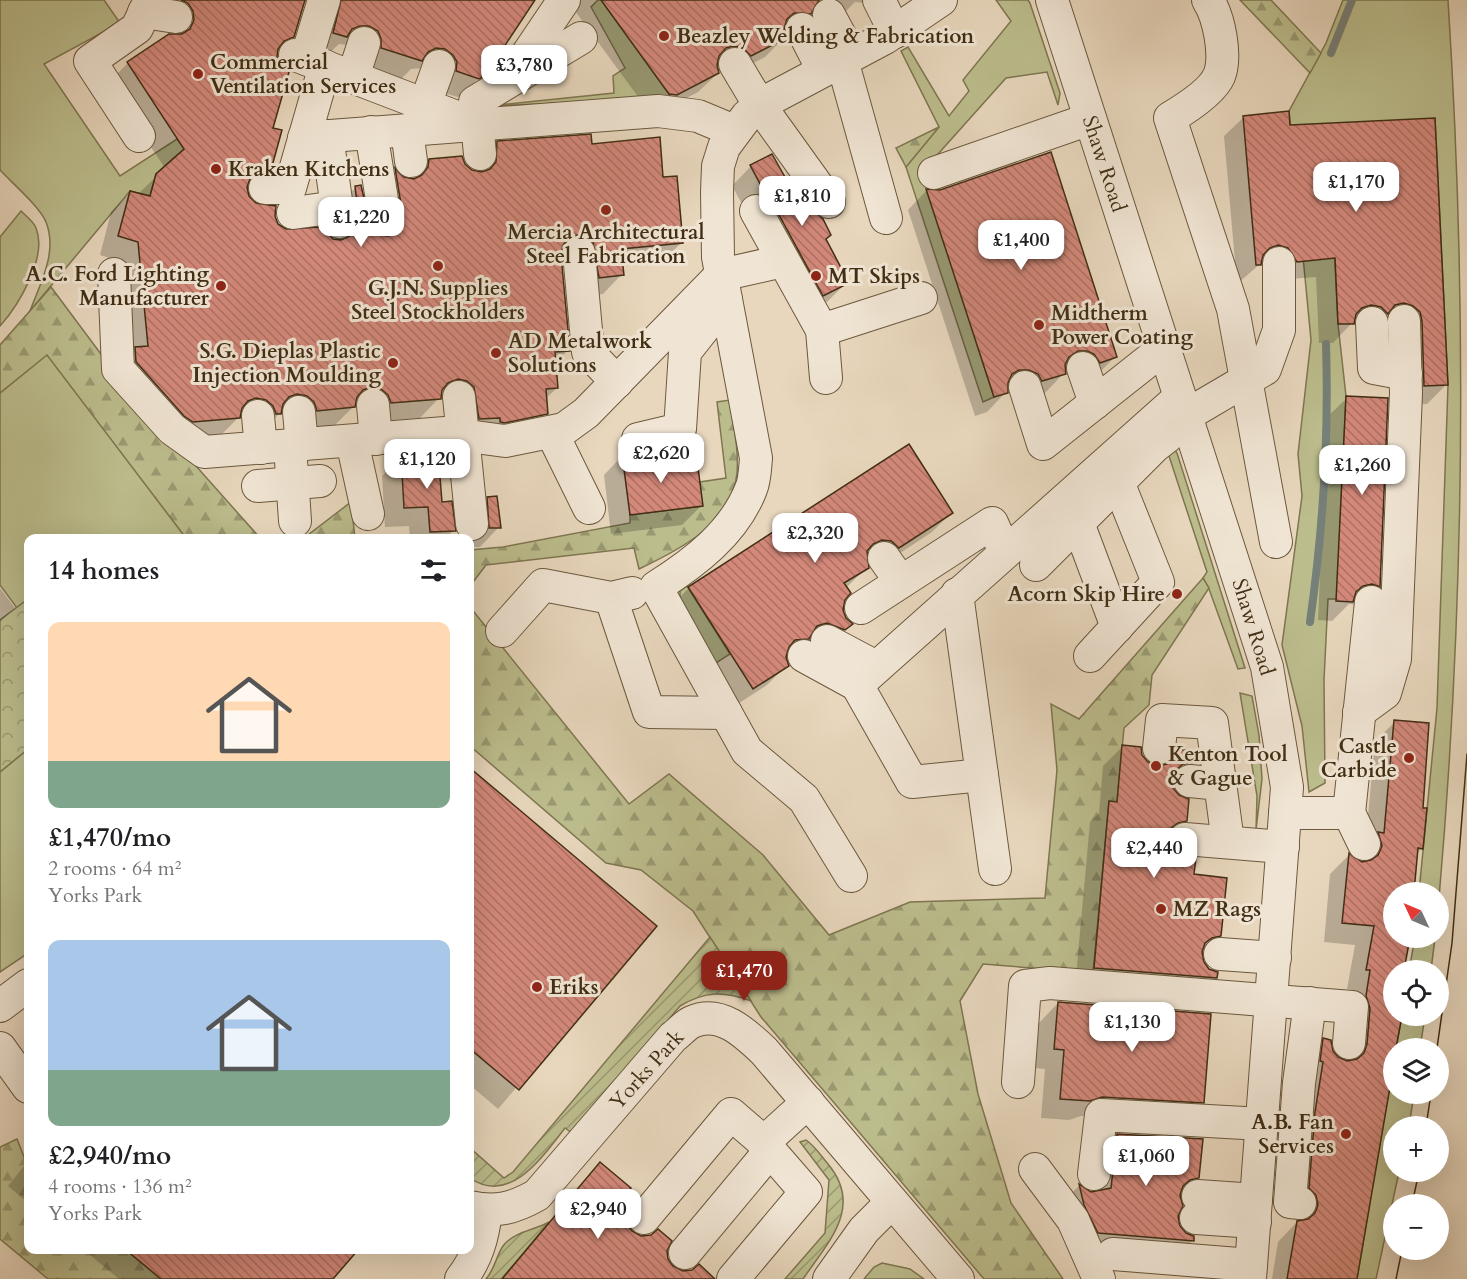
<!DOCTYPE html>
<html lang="en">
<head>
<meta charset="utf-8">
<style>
  body { margin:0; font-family:Cardo,serif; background:#f6f6f6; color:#202124; height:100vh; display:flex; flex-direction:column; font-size:22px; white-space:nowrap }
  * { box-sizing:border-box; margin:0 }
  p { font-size:20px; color:#757577 }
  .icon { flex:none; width:33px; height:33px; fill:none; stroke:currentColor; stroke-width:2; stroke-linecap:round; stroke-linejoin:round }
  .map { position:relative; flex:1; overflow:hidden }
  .drawer { position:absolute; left:24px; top:534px; width:450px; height:720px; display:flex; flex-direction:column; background:#fff; border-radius:12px; box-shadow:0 6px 24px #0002 }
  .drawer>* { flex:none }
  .needle { width:39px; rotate:314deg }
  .buttons { position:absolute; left:1383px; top:882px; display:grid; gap:12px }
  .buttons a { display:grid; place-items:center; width:66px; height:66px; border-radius:50%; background:#fff; box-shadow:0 6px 24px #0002; font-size:30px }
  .price { position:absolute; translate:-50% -51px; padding:0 14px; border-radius:12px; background:#fff; color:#222; font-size:20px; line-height:39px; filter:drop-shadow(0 2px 3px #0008) }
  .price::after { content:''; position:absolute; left:50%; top:36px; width:18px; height:14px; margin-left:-9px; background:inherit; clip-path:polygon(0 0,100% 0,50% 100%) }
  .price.active { background:#8f2418; color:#fff }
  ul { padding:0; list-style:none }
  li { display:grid; align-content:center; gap:12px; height:318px; padding:0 24px }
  li span { display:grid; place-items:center; height:186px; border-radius:12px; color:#555 }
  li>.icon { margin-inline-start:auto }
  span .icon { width:108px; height:108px; fill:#fffc; stroke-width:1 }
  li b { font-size:26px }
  h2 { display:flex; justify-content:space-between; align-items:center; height:72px; padding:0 24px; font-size:26px }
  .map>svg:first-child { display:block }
  .grass { fill:#bcbd8d; stroke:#7e7650; stroke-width:1.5 }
  .forest { fill:url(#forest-firs); stroke:#7e7650; stroke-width:1.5 }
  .park { fill:url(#park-crowns); stroke:#7e7650; stroke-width:1.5 }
  .garden { fill:url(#garden-furrows); stroke:#7e7650; stroke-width:1.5 }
  .shadow { fill:#0003; fill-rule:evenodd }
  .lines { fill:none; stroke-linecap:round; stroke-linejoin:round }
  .stream { stroke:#768078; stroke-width:8 }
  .building { fill:url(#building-back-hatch); stroke:#412e14; stroke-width:1.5 }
  .minor-casing { stroke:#6b583e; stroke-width:34 }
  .minor { stroke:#f0e5d4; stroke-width:32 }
  .tram { stroke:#412e14; stroke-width:1.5 }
  .poi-dot { fill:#8f2418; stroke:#f0e5d4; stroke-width:2 }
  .labels { text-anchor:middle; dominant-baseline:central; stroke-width:6; stroke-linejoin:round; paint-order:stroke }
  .poi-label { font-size:21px; font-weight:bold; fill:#412e14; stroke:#f0e5d4; text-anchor:start }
  .street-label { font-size:21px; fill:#412e14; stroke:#f0e5d4 }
</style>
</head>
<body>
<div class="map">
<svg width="1467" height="1279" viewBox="0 0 1467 1279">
  <defs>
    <pattern id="forest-firs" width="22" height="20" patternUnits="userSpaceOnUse" patternTransform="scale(1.5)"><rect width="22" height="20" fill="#bcbd8d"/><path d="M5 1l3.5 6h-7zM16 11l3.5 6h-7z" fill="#9a9a72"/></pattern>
    <pattern id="park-crowns" width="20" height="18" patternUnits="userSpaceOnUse" patternTransform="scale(1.5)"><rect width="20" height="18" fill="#bcbd8d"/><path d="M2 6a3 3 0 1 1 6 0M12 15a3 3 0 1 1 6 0" fill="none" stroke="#9a9a72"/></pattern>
    <pattern id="garden-furrows" width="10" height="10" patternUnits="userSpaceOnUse" patternTransform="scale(1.5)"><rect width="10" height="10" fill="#bcbd8d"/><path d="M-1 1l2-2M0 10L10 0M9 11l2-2" fill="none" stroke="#9a9a72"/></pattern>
    <pattern id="building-back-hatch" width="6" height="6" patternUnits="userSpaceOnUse" patternTransform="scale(1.5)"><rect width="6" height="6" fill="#d3887a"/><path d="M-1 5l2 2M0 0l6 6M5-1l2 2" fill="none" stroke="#ad7063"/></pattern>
  </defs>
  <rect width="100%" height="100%" fill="#e8d7bd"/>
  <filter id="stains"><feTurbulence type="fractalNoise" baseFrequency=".00333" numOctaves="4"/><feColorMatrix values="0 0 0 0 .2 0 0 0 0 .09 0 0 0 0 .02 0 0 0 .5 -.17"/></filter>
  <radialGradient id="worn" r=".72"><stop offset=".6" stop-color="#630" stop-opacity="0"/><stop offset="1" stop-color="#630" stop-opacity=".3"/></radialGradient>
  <!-- grass -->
  <g class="grass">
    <path d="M0,0h104l16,23 -76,41 76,112 57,-37 4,5 9,-5 -7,25 -8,-7 -19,17 -6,22 -20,-5 -100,120c10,-27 28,-59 16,-89 -6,-15 -34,-39 -46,-52z"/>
    <path d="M598,0h3l71,98 -183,8 125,-13 -1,-17 12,-8 -34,-61z"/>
    <path d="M996,0h32l2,3 30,90 -2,12 -11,-33 -41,6 -84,94 72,225 -11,5 -77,-235 33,-40 -38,-76 7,-4 41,69 20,-25 -6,-11 48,-59z"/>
    <path d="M1343,0h105c19,298 17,600 -9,898l-1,-6h-19l18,-184 11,-323 -13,-266 -107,5 10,200 8,72 -9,203h-9l-4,81 1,103 -16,9 -7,-66 -20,-81 20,-149 -4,-42 13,-114 -22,-229 37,-68z"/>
    <path d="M21,211c5,5 13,11 15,17 12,29 -18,78 -36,98v-89z"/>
    <path d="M47,354l139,184h-158v61l-11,9 -17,-23v-192z"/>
    <path d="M1171,444l6,9 68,215 -7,1 -29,-80 -6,-11 4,-6 -38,-116z"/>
    <path d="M687,586l43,68 -14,9 -36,-59v-13z"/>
    <path d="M1240,693l12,3 7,39 3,44 -6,51 1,-34z"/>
    <path d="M28,749v204l-28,19v-200z"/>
    <path d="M1415,938h20l-4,32h-22z"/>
    <path d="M1402,1016h23l-5,32h-24z"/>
    <path d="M1393,1064l1,30h20l-5,32h-15v46h5l-23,107h-19z"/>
    <path d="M882,1263l28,6 14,10h-60l10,-12z"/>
  </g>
  <!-- forest -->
  <g class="forest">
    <path d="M1240,0h31l50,53 -11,20z"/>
    <path d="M939,127l-33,40 -10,-19z"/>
    <path d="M51,287l73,98 136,153h-74l-139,-183 -47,38v-48z"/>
    <path d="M730,400c3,24 9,49 7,73 -5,51 -58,77 -98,96l-5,-21 -148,17 -16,21v-36l33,-3 127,-24v-8l72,-9 -2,-24 26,-4 -9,-76z"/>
    <path d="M351,502l4,36h-51z"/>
    <path d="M1203,578l6,10 -57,87 -3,30 -25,23 -7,74 -8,-1 -16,172 -110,-9 -23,37 18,93 33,109 52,76h-79l-223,-262 -68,-106 -52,-41 -35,-7 -136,-117v-139l159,197 40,-30 94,81 66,80 81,-33 135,-4 12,-128 -6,-66 28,15z"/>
    <path d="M17,1139l11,28v83h98l35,29h-113l-48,-40v-92z"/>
  </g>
  <!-- park -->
  <path class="park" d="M28,599v150l-28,23v-152z"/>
  <!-- garden -->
  <g class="garden">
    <path d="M710,937l41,64c-27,-10 -46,-10 -71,5l-108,127 -7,-5c-22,28 -55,78 -95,50v-30l34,30 9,-6z"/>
    <path d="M806,1140c9,6 15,16 22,24 36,43 0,78 -25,115h-18l40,-46 4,-53 -29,-38z"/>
    <path d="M549,1222l-47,57h-16c9,-10 10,-23 17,-33 10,-14 32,-16 46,-24z"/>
  </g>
  <!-- shadow -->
  <g class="shadow">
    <path d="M163,0h370l-48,73 -27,24 -21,-6 -12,-23 -14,1 -10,10 -39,-12 -13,-22 -10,-1 -13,12 -16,-54h-7l-11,35 -16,16 -7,116 -23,21 2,7 26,19 3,8 8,7 55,10 -4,-34 20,-20 13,43 9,6 6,1 -8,-48 19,-18 8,8 8,1 19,-19 34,4 7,6 7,1v-10l20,-19 93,2 71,34 20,63 -20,20 -41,4 1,8 -19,20 -23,2 -14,-41h-6l8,95 -13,14 2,24 -12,11 2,14 -20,20 -43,9 -37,-42 -8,-2 -19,20 -48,4 -11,-14 -8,-1 -19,19 -36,3 -11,-14 -8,-1 -19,19 -14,-14 -8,-1 -19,19 -46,4 -56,-59 2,-121 -19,-6 11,-43 20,-20 7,2 27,-26 -57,-85 20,-20 46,-28z"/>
    <path d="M567,0h306l-6,3 -12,-1 -15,15 -22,2 -9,-3 -19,16 -7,-2 2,7 -20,20 -34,18 -7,-8 -8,-2 2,8 -20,19 -42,22 -6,-1z"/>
    <path d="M1244,117l45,10 145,-7 12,265 -19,19 -22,1 -12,-80 -9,-3 -23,4 -10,-2 -18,19h-14l-3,-66 -39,3 -8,-13 -9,-3 -23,20 -13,-148z"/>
    <path d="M751,166l52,45 22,29 22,42 -20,20 -23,12 -72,-128z"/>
    <path d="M927,190l188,167 -19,19 -32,-6v3l-19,20 -23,7 -4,-7 -12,-4v3l-19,20 -12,4 -67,-206z"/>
    <path d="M1347,398l31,188 -19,19 -10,-1 -17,17 -14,-1 9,-203zM1362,585v4l-11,9 -1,-2z"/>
    <path d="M909,446l42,67 -19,19 -53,35 -12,-7v7l-21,21 -4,22 3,9 6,5 -19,19h-28l-19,16 2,6 -20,20 -34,22 -64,-99 20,-20z"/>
    <path d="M623,455l48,10 30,41 -19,19 -71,9 -7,-59z"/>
    <path d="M402,456l39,48 13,26 -8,8h-36l-1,-12 -24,1 -3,-51z"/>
    <path d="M488,498l11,29 -19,20h-10l-2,-29z"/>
    <path d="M0,588l15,20 -15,14z"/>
    <path d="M1395,722l27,126 -6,6 -4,38h-18v46h14l-6,32h-8v46h6l-45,263h-83l6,-37 20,-21 6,-162 20,-19 13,19 11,4 3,-34 -4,-12 5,-27 -5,-1 8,-44 -31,-3 6,-68 19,-19 13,9 -3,-11 6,-6 10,-106z"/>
    <path d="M1123,746l35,21h4l16,-16 12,11 -19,20 15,38 -20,20 1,7 26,29 27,59 -19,19 2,9 13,15 -19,19 -122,-10 15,-165 9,-9 4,-47z"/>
    <path d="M470,770l185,156 -157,183 -28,-24z"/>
    <path d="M1058,1003l144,99 -19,20 -102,-6 -12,4 -28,-2 4,-49 -10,-1 4,-45z"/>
    <path d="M1117,1135l81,42 -19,19 -2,20 2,11 13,14 -19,19 -94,-8 -19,-48 19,-18 15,7 4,-38z"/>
    <path d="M28,1161v42l-20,-17z"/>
    <path d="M600,1164l20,35 6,26 5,8 36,26 5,9 42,11h-214z"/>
    <path d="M84,1250h272l-25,29h-212z"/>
  </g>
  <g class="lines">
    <!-- stream -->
    <g class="stream">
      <path d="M1331,53l21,-53"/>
      <path d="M1310,622c13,-92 19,-185 16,-278"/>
    </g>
  </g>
  <!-- building -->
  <g class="building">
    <path d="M181,0h124l-11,37 -10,4 -6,8 -1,8 4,9 8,6 -16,56 9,2 -11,40 -15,3 -6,6 -3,8 2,9 7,7 20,3 -1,10 3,8 8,5 36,-2 11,12 8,1 9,-4 9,-16 -4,-34 6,-1 10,44 7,6 10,1 9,-4 5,-8 1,-8 -8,-48 9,9 10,2 8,-4 6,-8 1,-8 33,-3 3,8 7,6 10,2 8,-3 6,-7 1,-21 94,-7 1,10 68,-7 3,40 14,-1 6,67 -62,6 3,26 -25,3 -6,-36 -7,-6 -9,-1 -8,3 -6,7 -2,10 9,96 -15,1 3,36 -12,1 2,25 -44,9 -4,-1v-4l-21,1 -5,-32 -7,-6 -9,-2 -10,4 -6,7 -1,9 -50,4 -3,-8 -7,-6 -10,-2 -8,3 -6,7 -2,10 -38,4 -3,-9 -7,-6 -10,-2 -8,3 -6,7 -2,10h-5l-3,-8 -7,-6 -10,-2 -8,3 -6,7 -2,10 -47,4 -9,-6 -48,-54 -1,-15 13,-1 -10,-104 -20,-6 12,-45 20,5 6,-22 28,-25 -57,-87 42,-28h13l8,-5 4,-9 -1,-9 -5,-8z"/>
    <path d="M341,0h194l-49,74 -7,5 -23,-8 1,-9 -4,-7 -8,-6 -9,-1 -8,4 -6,9 -41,-13v-9l-3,-8 -9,-5h-9l-8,3 -5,8 -14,-4z"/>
    <path d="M601,0h218l-8,14 -17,-1 -7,6 -3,10 2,9 -35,18 -8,-8 -9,-2 -8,2 -7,8 -2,9 2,8 -42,22 -8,-1z"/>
    <path d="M1289,111l1,14 145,-7 13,267 -24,1 -2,-65 -2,-9 -7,-6 -9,-3 -9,2 -7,9 -7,-7 -10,-2 -9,3 -6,6 -2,10h-16l-3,-66 -38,4 -9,-14 -10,-3 -8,3 -7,7 -2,10h-5l-13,-149z"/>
    <path d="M1051,152l66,205 -17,6 -6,-9 -7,-3h-9l-9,6 -4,8 1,9 -24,7 -4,-7 -9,-4h-10l-7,4 -4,9v10l-14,4 -68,-208 14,1z"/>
    <path d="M772,154l31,55 7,-3 13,13 8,16 -5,4 23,44 -26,13 -51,-94 -10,-7 3,-2 -15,-28z"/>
    <path d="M1346,396l42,2 -8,189 -8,-3 -9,2 -7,6 -3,10 -17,-1z"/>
    <path d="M909,444l44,69 -54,35 -8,-7 -9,-1 -9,4 -6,7 2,17 -25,15 7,10 -6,7 -2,10 3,8 7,6 -8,6 -18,-7 -10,3 -8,13 -14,1 -6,7 -3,10 3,9 -36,23 -65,-102z"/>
    <path d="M671,450l1,13 25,-3 6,46 -73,9 -8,-61 20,3z"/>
    <path d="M438,452l4,50 10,-1 4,30 -26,1 -2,-25 -24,1 -3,-53z"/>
    <path d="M497,496l4,32h-12l-2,-31z"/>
    <path d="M1394,720l35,3 -6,85h4l-4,41 -5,-1 -4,44h-20v46h16l-6,32h-10v46h8l-6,32h-2v16l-37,215h-70l10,-58 11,-2 7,-6 3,-8 -2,-10 -7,-7 6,-76 8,-50 -3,-1 3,-23 8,2 2,11 5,6 9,4 10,-2 7,-6 3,-9 3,-36 -4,-12 4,-26h-4l8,-44 -32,-3 7,-70 13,9 9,-2 7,-5 4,-9 -4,-14 6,1z"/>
    <path d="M1122,745l19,2 1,8 6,7 10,4 9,-2 6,-5 4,-10 16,2 -1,12 -9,1 -7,6 -4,10 1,8 6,7 10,4 -2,22 -9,2 -7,5 -4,10 2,8 5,7 22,5 -2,16 33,4 -6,58 -9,2 -7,5 -3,9 2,10 5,7 9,3 -1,6 -123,-10 15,-167 8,1z"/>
    <path d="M470,768l187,158 -138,164 -49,-41z"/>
    <path d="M1058,1002l153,12 -7,89 -102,-6 -12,4 -30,-2 4,-49 -10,-1z"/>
    <path d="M1117,1134l86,5 -4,39 -9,2 -7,6 -3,9 3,11 -5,10 2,10 6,7 8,3v5l-96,-8 -14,-28 -5,-21 12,8 20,-4z"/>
    <path d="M600,1162l31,26 -9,11 8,7 -4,9 1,10 5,6 9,5 10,-1 7,-6 14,12 -5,10 1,8 5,7 10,5 9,-1 7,-6 16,15h-213z"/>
    <path d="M126,1250h232l-25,29h-172z"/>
  </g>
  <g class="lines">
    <!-- minor casing -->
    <g class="minor-casing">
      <g id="minor">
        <path d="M879,0l16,32"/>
        <path d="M1052,0l215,667 20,120 -37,492"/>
        <path d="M1208,0c11,17 19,56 11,76 -7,16 -34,33 -49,42l63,191 43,233"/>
        <path d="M144,12l32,5"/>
        <path d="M829,15l22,41"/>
        <path d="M802,29l21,41"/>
        <path d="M295,55l172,66"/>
        <path d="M306,59l18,-59"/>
        <path d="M842,60l44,158"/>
        <path d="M735,64l25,42 69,96"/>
        <path d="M514,74l50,-74"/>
        <path d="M353,77l11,-34"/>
        <path d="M425,105l14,-39"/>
        <path d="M407,130l4,31"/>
        <path d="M371,132l14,86"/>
        <path d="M139,136l-49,-75 47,-33 13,-28"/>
        <path d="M327,136l12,86"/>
        <path d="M304,138l354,-27 40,5 36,15"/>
        <path d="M480,154l-5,-52 106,-64"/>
        <path d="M934,173l156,-54"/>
        <path d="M265,188h25l35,-122"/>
        <path d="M756,211l66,119 4,48"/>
        <path d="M293,213l44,-6"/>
        <path d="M579,253l9,99 29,30"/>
        <path d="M114,274l4,95 54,60 32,23 241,-19 60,8 59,-12 22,-16 135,-138 62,-14"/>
        <path d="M1372,323l2,45 32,6"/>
        <path d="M822,330l99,-32"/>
        <path d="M1083,368l12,35"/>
        <path d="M1025,387l18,57 120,-95"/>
        <path d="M459,397l13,127"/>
        <path d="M373,405l3,34"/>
        <path d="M299,412l3,33"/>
        <path d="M258,416l3,32"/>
        <path d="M1185,416l80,-47 14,-39v-67"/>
        <path d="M552,433l37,75"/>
        <path d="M638,439l42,-10 5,-77 41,-52"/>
        <path d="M352,441l16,73"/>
        <path d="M290,445l5,76"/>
        <path d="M258,486l62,-5"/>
        <path d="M1078,523l39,104"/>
        <path d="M884,558l17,24"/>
        <path d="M1036,565l119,-119 13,-10"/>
        <path d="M957,594l38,275"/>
        <path d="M611,598l38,114 77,1"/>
        <path d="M861,608l131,-85 13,29"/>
        <path d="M502,631l41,-46 68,13 21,-5"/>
        <path d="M827,641l49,26"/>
        <path d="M804,656l53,29 322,-287"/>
        <path d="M1090,656l68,-74 -40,-100"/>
        <path d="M857,685l55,97 70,-7"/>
        <path d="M1359,712l26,-19 10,-34 11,-266 -2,-72"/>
        <path d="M1159,748l3,-28 50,3 16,119"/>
        <path d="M1190,781l30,3"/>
        <path d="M1285,813h64l22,-211"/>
        <path d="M1349,813l15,31"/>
        <path d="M1185,839l98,8"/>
        <path d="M851,876l-47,-77 -57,-48 -91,-164c38,-24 78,-54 95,-98 4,-9 4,-21 5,-31l-38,-201 -1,-65 1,-26 6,-19 23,-31 16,-13 122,-65 56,-38"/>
        <path d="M1220,954l55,4"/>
        <path d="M0,1006l28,-21"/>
        <path d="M0,1048l28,39"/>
        <path d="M1018,1082l7,-96 25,-3 302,24 -3,36"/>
        <path d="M763,1143l45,-41"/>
        <path d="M1035,1169l38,51 26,59"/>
        <path d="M1094,1174l7,-59 161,9"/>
        <path d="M1198,1196l58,4"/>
        <path d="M1300,1203l-10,-1 9,-119 11,-80"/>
        <path d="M470,1207c26,6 44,1 67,-12l136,-158c6,-4 12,-12 19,-15 28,-13 53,11 72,29l194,228"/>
        <path d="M644,1218l87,-104 28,24 47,54 -73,87"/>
        <path d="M1196,1218l59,4"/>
        <path d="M685,1253l85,-102"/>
        <path d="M1113,1254l138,11"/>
        <path d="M461,1279c16,-20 22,-42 25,-68"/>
        <path d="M829,1279l35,-49 28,-28"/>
      </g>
    </g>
    <!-- minor -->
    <use href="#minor" class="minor"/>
    <!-- tram -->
    <g class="tram">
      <path d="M1437,1048l15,-105 15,-189"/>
      <path d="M1426,1126l5,-32"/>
      <path d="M1412,1204l7,-32"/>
      <path d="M1396,1279l6,-29"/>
    </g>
  </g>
  <!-- markers -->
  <g class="poi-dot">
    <circle cx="664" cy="36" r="6"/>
    <circle cx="198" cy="74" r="6"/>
    <circle cx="216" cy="169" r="6"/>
    <circle cx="606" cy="210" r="6"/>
    <circle cx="438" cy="266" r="6"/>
    <circle cx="816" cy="276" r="6"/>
    <circle cx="221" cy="286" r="6"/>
    <circle cx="1039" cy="325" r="6"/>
    <circle cx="496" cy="353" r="6"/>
    <circle cx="393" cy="363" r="6"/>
    <circle cx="1177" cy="594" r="6"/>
    <circle cx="1409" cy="758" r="6"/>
    <circle cx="1156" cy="766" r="6"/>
    <circle cx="1161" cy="909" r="6"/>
    <circle cx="537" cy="987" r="6"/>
    <circle cx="1346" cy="1134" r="6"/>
  </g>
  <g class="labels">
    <!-- poi labels -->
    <g class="poi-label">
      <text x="676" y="36">Beazley Welding &amp; Fabrication</text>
      <text x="210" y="62">Commercial<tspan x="210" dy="24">Ventilation Services</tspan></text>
      <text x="228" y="169">Kraken Kitchens</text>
      <text x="606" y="232" text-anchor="middle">Mercia Architectural<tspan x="606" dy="24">Steel Fabrication</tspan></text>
      <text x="209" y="274" text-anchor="end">A.C. Ford Lighting<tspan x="209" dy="24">Manufacturer</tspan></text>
      <text x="828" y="276">MT Skips</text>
      <text x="438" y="288" text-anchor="middle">G.J.N. Supplies<tspan x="438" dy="24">Steel Stockholders</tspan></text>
      <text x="1051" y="313">Midtherm<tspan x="1051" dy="24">Power Coating</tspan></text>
      <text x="508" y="341">AD Metalwork<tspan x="508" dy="24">Solutions</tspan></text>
      <text x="381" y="351" text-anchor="end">S.G. Dieplas Plastic<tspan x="381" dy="24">Injection Moulding</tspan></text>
      <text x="1165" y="594" text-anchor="end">Acorn Skip Hire</text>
      <text x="1397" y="746" text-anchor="end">Castle<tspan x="1397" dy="24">Carbide</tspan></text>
      <text x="1168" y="754">Kenton Tool<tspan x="1168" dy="24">&amp; Gague</tspan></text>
      <text x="1173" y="909">MZ Rags</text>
      <text x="549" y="987">Eriks</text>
      <text x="1334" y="1122" text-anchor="end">A.B. Fan<tspan x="1334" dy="24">Services</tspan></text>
    </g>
    <!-- street labels -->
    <g class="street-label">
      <text transform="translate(1104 164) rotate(72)">Shaw Road</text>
      <text transform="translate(1253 627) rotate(73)">Shaw Road</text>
      <text transform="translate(647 1070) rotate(-48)">Yorks Park</text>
    </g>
  </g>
  <rect width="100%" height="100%" filter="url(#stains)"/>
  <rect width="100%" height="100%" fill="url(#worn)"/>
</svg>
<div class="buttons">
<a><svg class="needle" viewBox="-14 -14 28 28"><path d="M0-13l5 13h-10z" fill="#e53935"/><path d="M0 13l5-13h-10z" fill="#757577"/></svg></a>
<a><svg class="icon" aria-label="locate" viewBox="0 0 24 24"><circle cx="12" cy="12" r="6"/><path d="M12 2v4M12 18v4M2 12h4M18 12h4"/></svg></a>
<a><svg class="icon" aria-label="layers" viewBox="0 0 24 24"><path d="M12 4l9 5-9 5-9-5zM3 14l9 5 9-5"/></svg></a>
<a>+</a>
<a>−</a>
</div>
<b class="price" style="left:524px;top:96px">£3,780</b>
<b class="price" style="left:1356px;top:213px">£1,170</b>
<b class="price" style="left:802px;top:227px">£1,810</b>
<b class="price" style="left:361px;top:248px">£1,220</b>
<b class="price" style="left:1021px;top:271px">£1,400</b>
<b class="price" style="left:661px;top:484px">£2,620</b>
<b class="price" style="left:427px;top:490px">£1,120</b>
<b class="price" style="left:1362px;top:496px">£1,260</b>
<b class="price" style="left:815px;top:564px">£2,320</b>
<b class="price" style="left:1154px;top:879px">£2,440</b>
<b class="price active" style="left:744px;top:1002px">£1,470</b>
<b class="price" style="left:1132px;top:1053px">£1,130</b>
<b class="price" style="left:1146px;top:1187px">£1,060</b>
<b class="price" style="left:598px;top:1240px">£2,940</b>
<section class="drawer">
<h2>14 homes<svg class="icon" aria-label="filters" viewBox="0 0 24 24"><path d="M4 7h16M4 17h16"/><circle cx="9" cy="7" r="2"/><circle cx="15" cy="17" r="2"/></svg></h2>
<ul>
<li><span style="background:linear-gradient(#ffd9b3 75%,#7fa58c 0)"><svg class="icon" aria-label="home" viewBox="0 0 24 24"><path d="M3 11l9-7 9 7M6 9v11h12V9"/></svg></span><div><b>£1,470/mo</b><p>2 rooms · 64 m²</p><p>Yorks Park</p></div></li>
<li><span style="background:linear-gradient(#a9c7e8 70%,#7fa58c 0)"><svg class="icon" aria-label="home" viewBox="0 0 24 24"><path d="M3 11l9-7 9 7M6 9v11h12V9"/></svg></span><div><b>£2,940/mo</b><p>4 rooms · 136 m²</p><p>Yorks Park</p></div></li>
</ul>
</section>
</div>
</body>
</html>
